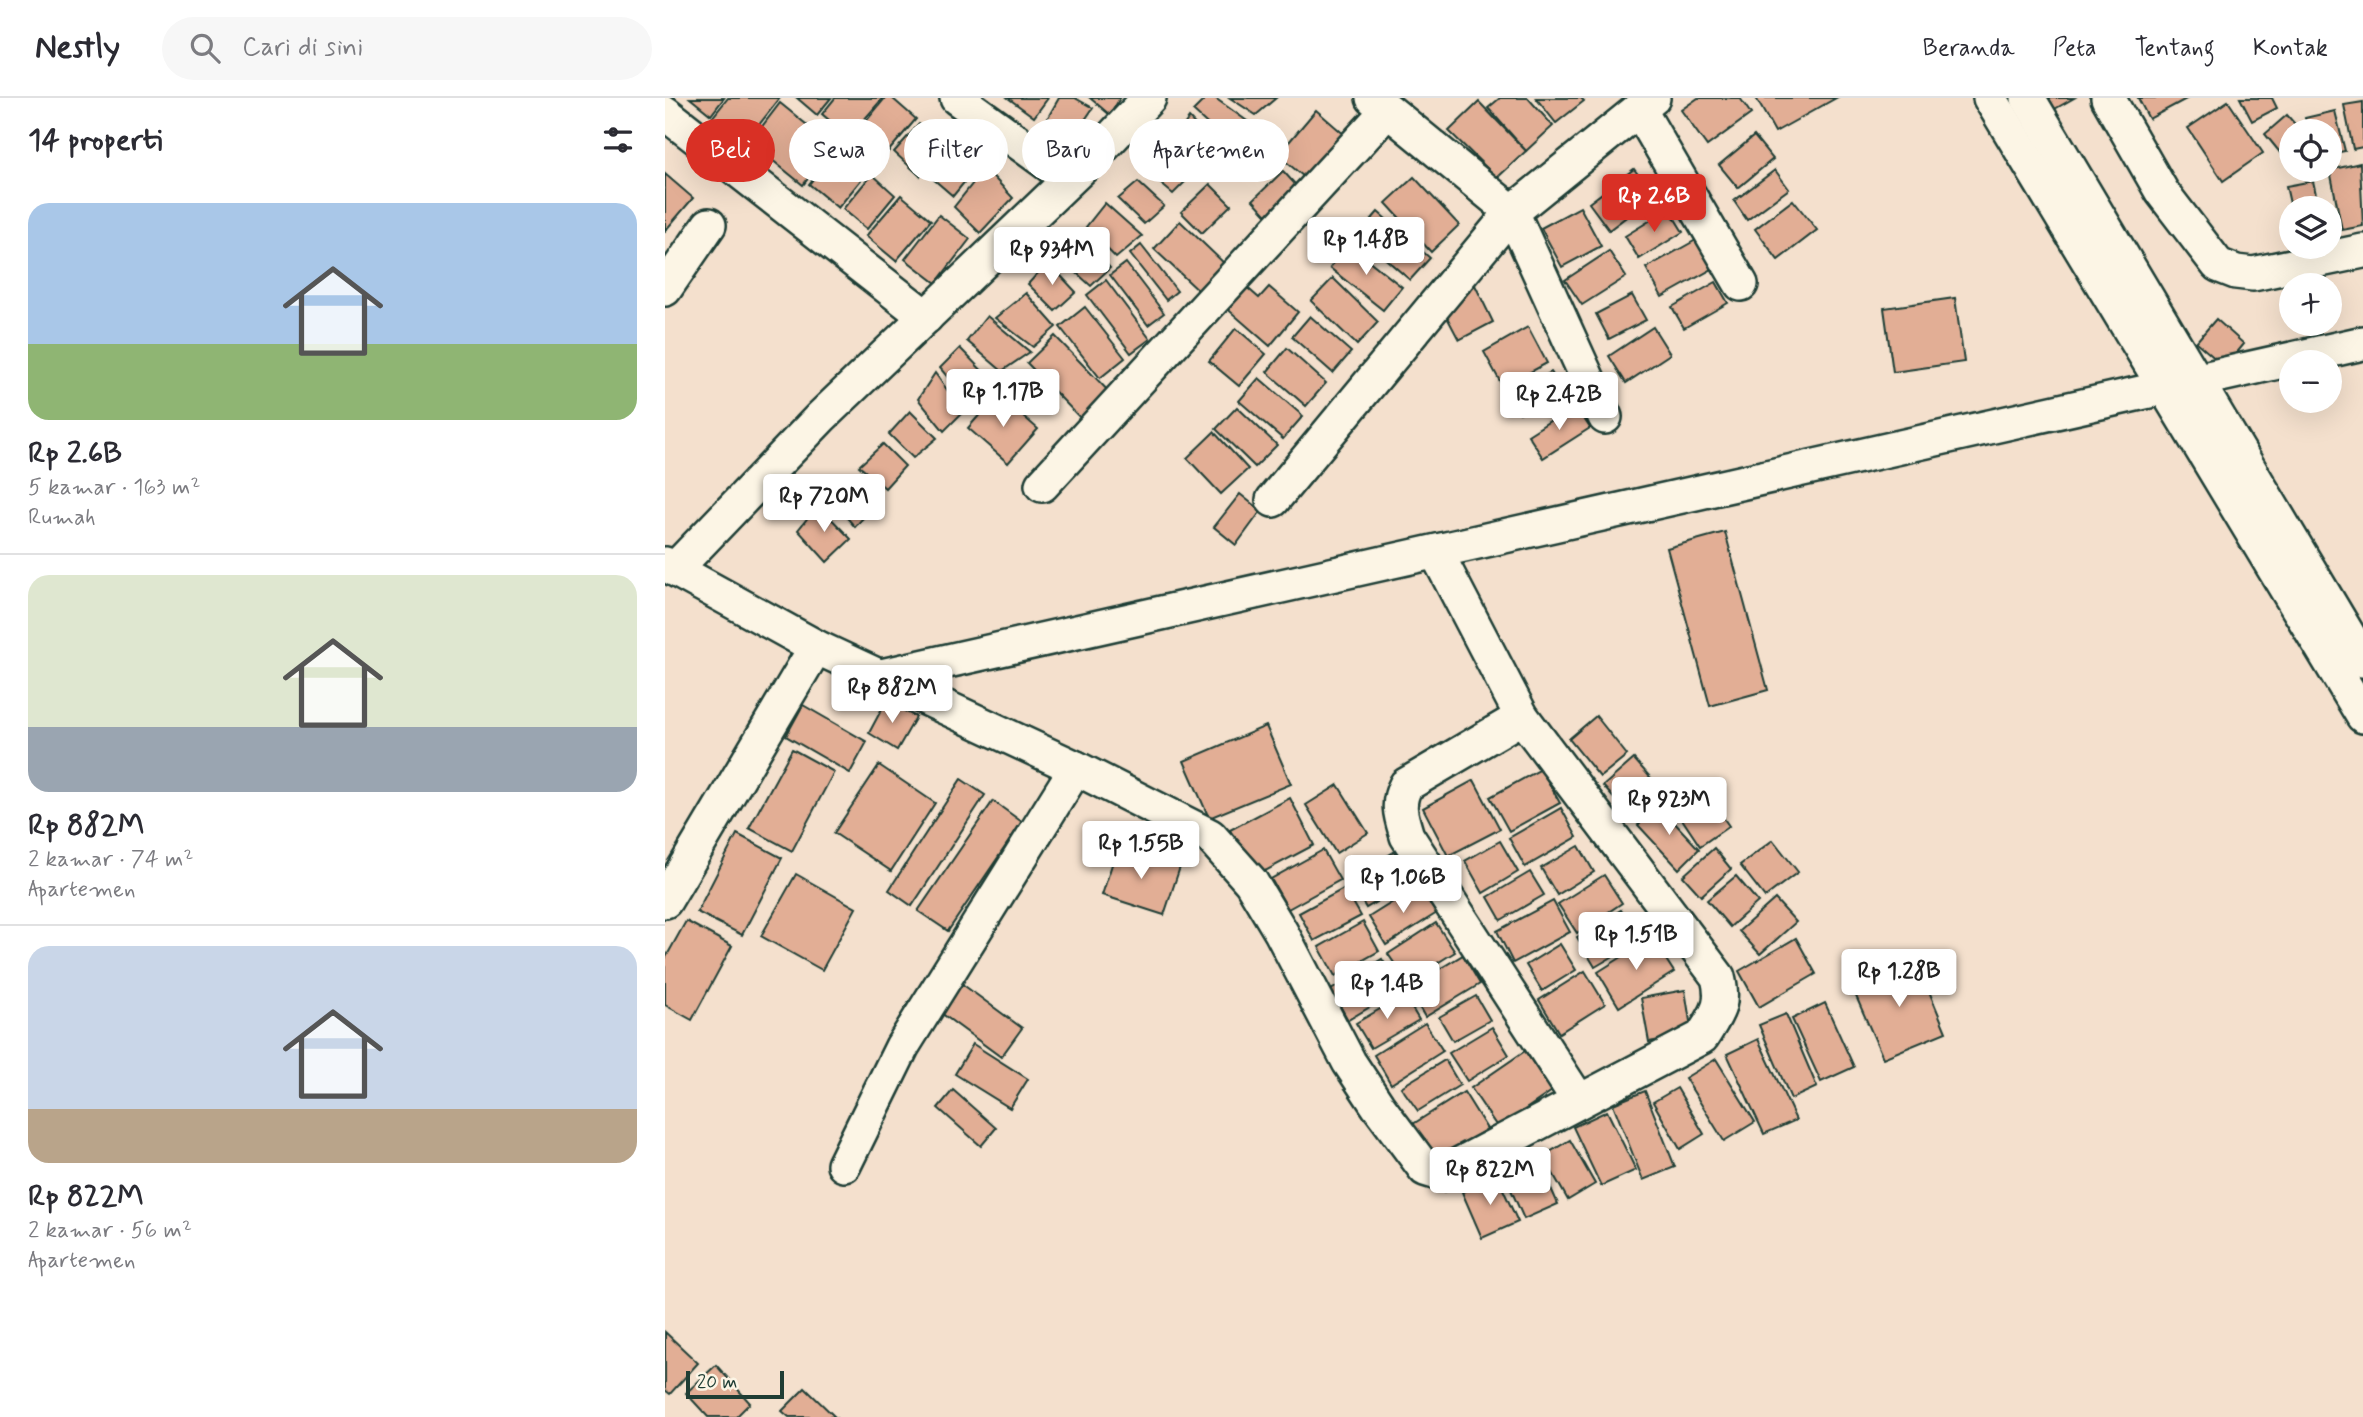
<!DOCTYPE html>
<html lang="id">
<head>
<meta charset="utf-8">
<style>
  body { margin:0; font-family:Mynerve,sans-serif; background:#f7f7f7; color:#2b2b33; height:100vh; display:flex; flex-direction:column; font-size:26px; white-space:nowrap }
  * { box-sizing:border-box; margin:0 }
  p { font-size:23px; color:#7c7c81 }
  .icon { flex:none; width:38px; height:38px; fill:none; stroke:currentColor; stroke-width:2; stroke-linecap:round; stroke-linejoin:round }
  .map { position:relative; flex:1; overflow:hidden }
  .drawer { display:flex; flex-direction:column; background:#fff; width:665px }
  .drawer>* { flex:none }
  .top-card { position:absolute; left:21px; top:21px; width:665px; height:63px; display:flex; gap:14px }
  .buttons { position:absolute; left:1614px; top:21px; display:grid; gap:14px }
  .buttons a { display:grid; place-items:center; width:63px; height:63px; border-radius:50%; background:#fff; box-shadow:0 7px 28px #0002; font-size:35px }
  .scale { position:absolute; left:21px; bottom:18px; width:98px; box-sizing:border-box; padding-left:7px; border:4px solid #1f3d34; border-top:0; font-size:19px; line-height:24px; white-space:nowrap; color:#1f3d34; -webkit-text-stroke:5px #fcf5e5; paint-order:stroke }
  .price { position:absolute; translate:-50% -60px; padding:0 16px; border-radius:7px; background:#fff; color:#222; font-size:23px; line-height:46px; filter:drop-shadow(0 2px 4px #0008) }
  .price::after { content:''; position:absolute; left:50%; top:42px; width:21px; height:16px; margin-left:-10px; background:inherit; clip-path:polygon(0 0,100% 0,50% 100%) }
  .price.active { background:#d93025; color:#fff }
  ul { padding:0; list-style:none }
  li { display:grid; align-content:center; gap:14px; height:371px; padding:0 28px }
  li+li { border-top:2px solid #e1e1e2 }
  li span { display:grid; place-items:center; height:217px; border-radius:21px; color:#555 }
  li>.icon { margin-inline-start:auto }
  span .icon { width:126px; height:126px; fill:#fffc; stroke-width:1 }
  li b { font-size:30px }
  h2 { display:flex; justify-content:space-between; align-items:center; height:84px; padding:0 28px; font-size:30px }
  .chip { padding:0 24px; border-radius:32px; background:#fff; box-shadow:0 7px 28px #0002; font-size:24px; line-height:63px }
  .chip.active { background:#d93025; color:#fff }
  header { display:flex; align-items:center; gap:42px; box-sizing:border-box; height:98px; padding:0 35px; background:#fff; border-bottom:2px solid #e1e1e2 }
  header strong { font-size:33px }
  nav { display:flex; gap:38px; margin-inline-start:auto; font-size:24px }
  .search { width:490px; height:63px; background:#f7f7f7; display:flex; align-items:center; gap:18px; box-sizing:border-box; padding:0 24px; border-radius:38px; color:#7c7c81; font-size:26px }
  main { display:flex; flex:1; min-height:0 }
  .map>svg:first-child { display:block }
  .building { fill:#e2ae95; stroke:#1f3d34; stroke-width:2 }
  .lines { fill:none; stroke-linecap:round; stroke-linejoin:round }
  .minor-casing { stroke:#1f3d34; stroke-width:38 }
  .minor { stroke:#fcf5e5; stroke-width:33 }
</style>
</head>
<body>
<header>
<strong>Nestly</strong>
<div class="search"><svg class="icon" aria-label="search" viewBox="0 0 24 24"><circle cx="10" cy="10" r="6"/><path d="M15 15l6 6"/></svg>Cari di sini</div>
<nav><a>Beranda</a><a>Peta</a><a>Tentang</a><a>Kontak</a></nav>
</header>
<main>
<section class="drawer">
<h2>14 properti<svg class="icon" aria-label="filters" viewBox="0 0 24 24"><path d="M4 7h16M4 17h16"/><circle cx="9" cy="7" r="2"/><circle cx="15" cy="17" r="2"/></svg></h2>
<ul>
<li><span style="background:linear-gradient(#a9c7e8 65%,#8fb573 0)"><svg class="icon" aria-label="home" viewBox="0 0 24 24"><path d="M3 11l9-7 9 7M6 9v11h12V9"/></svg></span><div><b>Rp 2.6B</b><p>5 kamar · 163 m²</p><p>Rumah</p></div></li>
<li><span style="background:linear-gradient(#dfe7d0 70%,#9aa5b1 0)"><svg class="icon" aria-label="home" viewBox="0 0 24 24"><path d="M3 11l9-7 9 7M6 9v11h12V9"/></svg></span><div><b>Rp 882M</b><p>2 kamar · 74 m²</p><p>Apartemen</p></div></li>
<li><span style="background:linear-gradient(#c9d6e8 75%,#b9a48a 0)"><svg class="icon" aria-label="home" viewBox="0 0 24 24"><path d="M3 11l9-7 9 7M6 9v11h12V9"/></svg></span><div><b>Rp 822M</b><p>2 kamar · 56 m²</p><p>Apartemen</p></div></li>
</ul>
</section>
<div class="map">
<svg width="1698" height="1319" viewBox="0 0 1698 1319">
  <rect width="100%" height="100%" fill="#f4e0cd"/>
  <filter id="ink" filterUnits="userSpaceOnUse"><feTurbulence type="fractalNoise" baseFrequency=".0143" numOctaves="2"/><feDisplacementMap in="SourceGraphic" scale="14" xChannelSelector="R" yChannelSelector="G"/><feConvolveMatrix kernelMatrix="1 2 1 2 8 2 1 2 1" color-interpolation-filters="sRGB"/></filter>
  <g filter="url(#ink)">
    <!-- building -->
    <g class="building">
      <path d="M25,0h34l-13,17z"/>
      <path d="M63,0h52l-36,46 -32,-26z"/>
      <path d="M132,0h34l-14,17z"/>
      <path d="M170,0h48l-34,39 -27,-23z"/>
      <path d="M220,0h7l24,21 -34,40 -28,-23z"/>
      <path d="M343,0h40l-14,19z"/>
      <path d="M394,0h16l18,10 -26,38 -24,-20z"/>
      <path d="M425,0h30l-10,17z"/>
      <path d="M541,0h9l39,28 -26,17 -35,-32z"/>
      <path d="M565,0h46l-20,17z"/>
      <path d="M835,0h28l25,28 -27,25 -38,-43z"/>
      <path d="M871,0h45l3,3 -28,22z"/>
      <path d="M1033,0h42l11,16 -44,32 -26,-36z"/>
      <path d="M1091,0h80l-61,34z"/>
      <path d="M1372,0h37l-28,16z"/>
      <path d="M1473,0h50l-39,21z"/>
      <path d="M1575,0h32l5,10 -25,13z"/>
      <path d="M1563,3l35,52 -40,28 -35,-53z"/>
      <path d="M814,4l47,49 -29,27 -48,-47z"/>
      <path d="M1698,4v45l-10,2 -9,-44z"/>
      <path d="M115,5l53,43 -30,39 -53,-43z"/>
      <path d="M651,12l45,39 -38,44 -45,-38z"/>
      <path d="M1670,13l10,40 -16,3v-23h-21l-3,-13z"/>
      <path d="M1622,17l14,16h-10v17l-9,7 -17,-21z"/>
      <path d="M524,20l33,36 -22,19 -28,-31z"/>
      <path d="M254,26l24,16 -23,36 -26,-24z"/>
      <path d="M1089,38l19,23 -35,29 -19,-23z"/>
      <path d="M176,47l29,24 -32,39 -29,-24z"/>
      <path d="M496,50l27,31 -15,15 -30,-25z"/>
      <path d="M287,51l29,13 -28,34 -22,-19z"/>
      <path d="M1695,65l3,63 -21,4 -12,-60z"/>
      <path d="M320,70l28,30 -33,35 -26,-26z"/>
      <path d="M969,71l20,27 -45,34 -20,-27z"/>
      <path d="M1110,72l14,19 -42,31 -13,-19z"/>
      <path d="M618,73l22,24 -30,29 -22,-24z"/>
      <path d="M0,76l28,24 -28,33z"/>
      <path d="M207,76l23,21 -28,34 -24,-20z"/>
      <path d="M749,79l45,48 -28,27 -45,-49z"/>
      <path d="M1648,83l6,27h-28l-5,-22z"/>
      <path d="M473,84l26,24 -20,18 -26,-25z"/>
      <path d="M545,86l21,21 -29,28 -21,-21z"/>
      <path d="M236,97l30,25 -35,41 -30,-25z"/>
      <path d="M1128,102l24,30 -39,30 -23,-31z"/>
      <path d="M440,105l37,33 -26,22 -30,-31z"/>
      <path d="M915,109l21,39 -39,21 -21,-39z"/>
      <path d="M1004,111l14,23 -44,27 -14,-23z"/>
      <path d="M713,114l52,46 -20,22 -52,-45z"/>
      <path d="M274,117l31,24 -34,44 -31,-24z"/>
      <path d="M515,123l46,44 -25,28 -47,-44z"/>
      <path d="M415,137l30,33 -19,18 -34,-31z"/>
      <path d="M1031,142l16,29 -50,28 -16,-29z"/>
      <path d="M683,146l54,43 -19,23 -53,-42z"/>
      <path d="M476,147l36,46 -11,9 -36,-46z"/>
      <path d="M944,153l17,26 -44,28 -17,-25z"/>
      <path d="M383,164l28,30 -21,19 -27,-27z"/>
      <path d="M461,165l38,50 -16,12 -38,-50z"/>
      <path d="M668,180l45,44 -21,23 -46,-44z"/>
      <path d="M441,182l44,59 -19,14 -44,-58z"/>
      <path d="M1051,184l12,21 -44,25 -12,-21z"/>
      <path d="M578,186l16,14 10,-11 29,25 -28,34 -46,-40z"/>
      <path d="M810,187l18,37 -34,18 -20,-38z"/>
      <path d="M361,195l30,34 -23,20 -38,-29z"/>
      <path d="M967,197l14,25 -37,19 -13,-25z"/>
      <path d="M1290,200l9,64 -71,10 -9,-64z"/>
      <path d="M420,209l40,51 -25,20 -40,-51z"/>
      <path d="M322,218l43,36 -28,19 -35,-30z"/>
      <path d="M645,218l41,36 -18,21 -41,-36z"/>
      <path d="M1551,221l28,25 -19,23 -29,-25z"/>
      <path d="M863,229l19,36 -44,24 -19,-35z"/>
      <path d="M988,229l17,27 -44,29 -17,-27z"/>
      <path d="M571,230l30,26 -27,32 -30,-25z"/>
      <path d="M390,238l61,63 -28,27 -61,-63z"/>
      <path d="M295,250l33,34 -22,23 -31,-37z"/>
      <path d="M622,250l39,35 -20,23 -39,-34z"/>
      <path d="M886,274l10,17 -41,24 -10,-17z"/>
      <path d="M270,275l28,39 -19,19 -26,-32z"/>
      <path d="M594,280l44,38 -20,23 -44,-38z"/>
      <path d="M333,296l40,35 -30,34 -40,-35z"/>
      <path d="M910,307l15,23 -47,30 -15,-23z"/>
      <path d="M572,309l40,38 -22,22 -39,-38z"/>
      <path d="M245,313l27,27 -24,20 -24,-24z"/>
      <path d="M549,334l34,37 -27,25 -34,-36z"/>
      <path d="M218,346l22,22 -20,22 -26,-22z"/>
      <path d="M183,376l31,26 -24,27 -27,-31z"/>
      <path d="M575,396l21,17 -25,34 -22,-18z"/>
      <path d="M153,407l33,34 -24,23 -29,-32z"/>
      <path d="M1060,434l43,158 -58,16 -43,-158z"/>
      <path d="M221,603l30,16 -19,33 -28,-17z"/>
      <path d="M138,607l64,37 -17,31 -64,-37z"/>
      <path d="M931,618l31,39 -27,22 -31,-38z"/>
      <path d="M601,628l25,58 -82,34 -25,-57z"/>
      <path d="M127,651l42,23 -42,79 -43,-23z"/>
      <path d="M969,661l23,26 -31,27 -23,-26z"/>
      <path d="M214,667l56,38 -44,68 -57,-38z"/>
      <path d="M876,671l19,34 -51,28 -19,-34z"/>
      <path d="M296,681l24,16 -73,111 -23,-16z"/>
      <path d="M809,682l26,49 -52,27 -25,-48z"/>
      <path d="M673,687l30,48 -32,20 -30,-48z"/>
      <path d="M1043,698l21,30 -29,20 -20,-30z"/>
      <path d="M625,700l24,47 -60,32 -24,-47z"/>
      <path d="M328,703l29,21 -74,109 -30,-20z"/>
      <path d="M993,707l41,44 -20,20 -41,-44z"/>
      <path d="M896,710l16,29 -52,30 -16,-29z"/>
      <path d="M72,736l45,24 -40,77 -45,-23z"/>
      <path d="M1108,742l25,32 -33,25 -25,-32z"/>
      <path d="M835,743l18,31 -35,21 -18,-32z"/>
      <path d="M453,748l62,21 -16,48 -62,-20z"/>
      <path d="M914,748l15,26 -37,23 -16,-27z"/>
      <path d="M1049,750l17,21 -30,27 -18,-20z"/>
      <path d="M658,752l17,30 -52,29 -17,-30z"/>
      <path d="M729,754l17,29 -45,27 -17,-29z"/>
      <path d="M865,774l14,23 -43,25 -13,-23z"/>
      <path d="M131,776l60,34 -34,62 -61,-34z"/>
      <path d="M939,777l18,28 -45,30 -19,-29z"/>
      <path d="M1071,778l22,26 -28,25 -23,-27z"/>
      <path d="M755,787l17,28 -51,32 -17,-28z"/>
      <path d="M680,790l16,28 -47,25 -15,-28z"/>
      <path d="M1110,801l21,23 -36,32 -21,-23z"/>
      <path d="M888,803l17,31 -57,31 -16,-32z"/>
      <path d="M956,812l18,31 -44,26 -18,-30z"/>
      <path d="M21,823l46,25 -40,74 -27,-15v-46z"/>
      <path d="M698,824l16,29 -44,25 -16,-29z"/>
      <path d="M771,825l19,29 -48,30 -19,-28z"/>
      <path d="M987,840l22,34 -55,35 -21,-35z"/>
      <path d="M1131,840l20,36 -57,33 -20,-36z"/>
      <path d="M895,846l16,26 -34,21 -16,-26z"/>
      <path d="M798,857l17,29 -55,33 -17,-29z"/>
      <path d="M717,861l18,30 -52,31 -17,-30z"/>
      <path d="M1251,862l30,72 -63,26 -31,-71z"/>
      <path d="M920,873l20,33 -46,29 -20,-33z"/>
      <path d="M297,886l60,44 -21,29 -60,-44z"/>
      <path d="M1020,892l7,44 -43,8 -8,-44z"/>
      <path d="M739,897l15,25 -48,28 -15,-25z"/>
      <path d="M811,898l14,24 -37,21 -14,-24z"/>
      <path d="M1160,905l29,64 -33,15 -29,-63z"/>
      <path d="M1121,916l31,73 -26,12 -32,-74z"/>
      <path d="M760,925l18,28 -52,33 -17,-29z"/>
      <path d="M827,929l17,28 -42,26 -18,-28z"/>
      <path d="M1093,941l38,81 -32,14 -37,-80z"/>
      <path d="M308,946l55,35 -18,29 -55,-34z"/>
      <path d="M860,953l27,40 -54,37 -27,-40z"/>
      <path d="M1051,961l39,63 -31,19 -39,-63z"/>
      <path d="M780,962l15,25 -42,26 -17,-24z"/>
      <path d="M1012,990l27,46 -24,15 -27,-47z"/>
      <path d="M288,992l43,38 -15,18 -43,-38z"/>
      <path d="M980,993l30,76 -32,13 -30,-76z"/>
      <path d="M799,994l23,37 -52,31 -22,-36z"/>
      <path d="M942,1013l29,59 -35,16 -28,-59z"/>
      <path d="M905,1042l25,44 -27,16 -25,-44z"/>
      <path d="M873,1061l20,45 -34,15 -20,-45z"/>
      <path d="M832,1078l21,46 -36,16 -20,-46z"/>
      <path d="M0,1234l33,31 -28,31 -5,-4z"/>
      <path d="M51,1267l34,38 -14,14h-28l-22,-24z"/>
      <path d="M140,1290l30,29h-46l-7,-6z"/>
    </g>
    <g class="lines">
      <!-- minor casing -->
      <g class="minor-casing">
        <g id="minor">
          <path d="M292,0l112,81"/>
          <path d="M708,0l139,114 93,205"/>
          <path d="M1325,0l373,618"/>
          <path d="M1363,0l335,562"/>
          <path d="M1443,0l54,94 56,73 18,7 17,2 110,-23"/>
          <path d="M974,11l102,175"/>
          <path d="M0,15l261,204"/>
          <path d="M0,191l44,-64"/>
          <path d="M377,387l345,-374"/>
          <path d="M608,402l239,-288 141,-114"/>
          <path d="M0,466l151,83 260,121 134,68 41,46 30,50 68,130 29,44 47,63 16,5 261,-137c15,-24 23,-32 16,-60l-196,-260 -86,-165"/>
          <path d="M10,471l146,-152 276,-264 52,-55"/>
          <path d="M216,578l1482,-333"/>
          <path d="M857,619l-116,68c-10,19 -5,31 1,51l172,265"/>
          <path d="M0,803l151,-254"/>
          <path d="M179,1067l58,-118 174,-279"/>
        </g>
      </g>
      <!-- minor -->
      <use href="#minor" class="minor"/>
    </g>
  </g>
</svg>
<div class="buttons">
<a><svg class="icon" aria-label="locate" viewBox="0 0 24 24"><circle cx="12" cy="12" r="6"/><path d="M12 2v4M12 18v4M2 12h4M18 12h4"/></svg></a>
<a><svg class="icon" aria-label="layers" viewBox="0 0 24 24"><path d="M12 4l9 5-9 5-9-5zM3 14l9 5 9-5"/></svg></a>
<a>+</a>
<a>−</a>
</div>
<div class="scale">20 m</div>
<b class="price active" style="left:989px;top:136px">Rp 2.6B</b>
<b class="price" style="left:701px;top:179px">Rp 1.48B</b>
<b class="price" style="left:387px;top:189px">Rp 934M</b>
<b class="price" style="left:338px;top:331px">Rp 1.17B</b>
<b class="price" style="left:894px;top:334px">Rp 2.42B</b>
<b class="price" style="left:159px;top:436px">Rp 720M</b>
<b class="price" style="left:227px;top:627px">Rp 882M</b>
<b class="price" style="left:1004px;top:739px">Rp 923M</b>
<b class="price" style="left:476px;top:783px">Rp 1.55B</b>
<b class="price" style="left:738px;top:817px">Rp 1.06B</b>
<b class="price" style="left:971px;top:874px">Rp 1.51B</b>
<b class="price" style="left:1234px;top:911px">Rp 1.28B</b>
<b class="price" style="left:722px;top:923px">Rp 1.4B</b>
<b class="price" style="left:825px;top:1109px">Rp 822M</b>
<div class="top-card">
<a class="chip active">Beli</a>
<a class="chip">Sewa</a>
<a class="chip">Filter</a>
<a class="chip">Baru</a>
<a class="chip">Apartemen</a>
</div>
</div>
</main>
</body>
</html>
